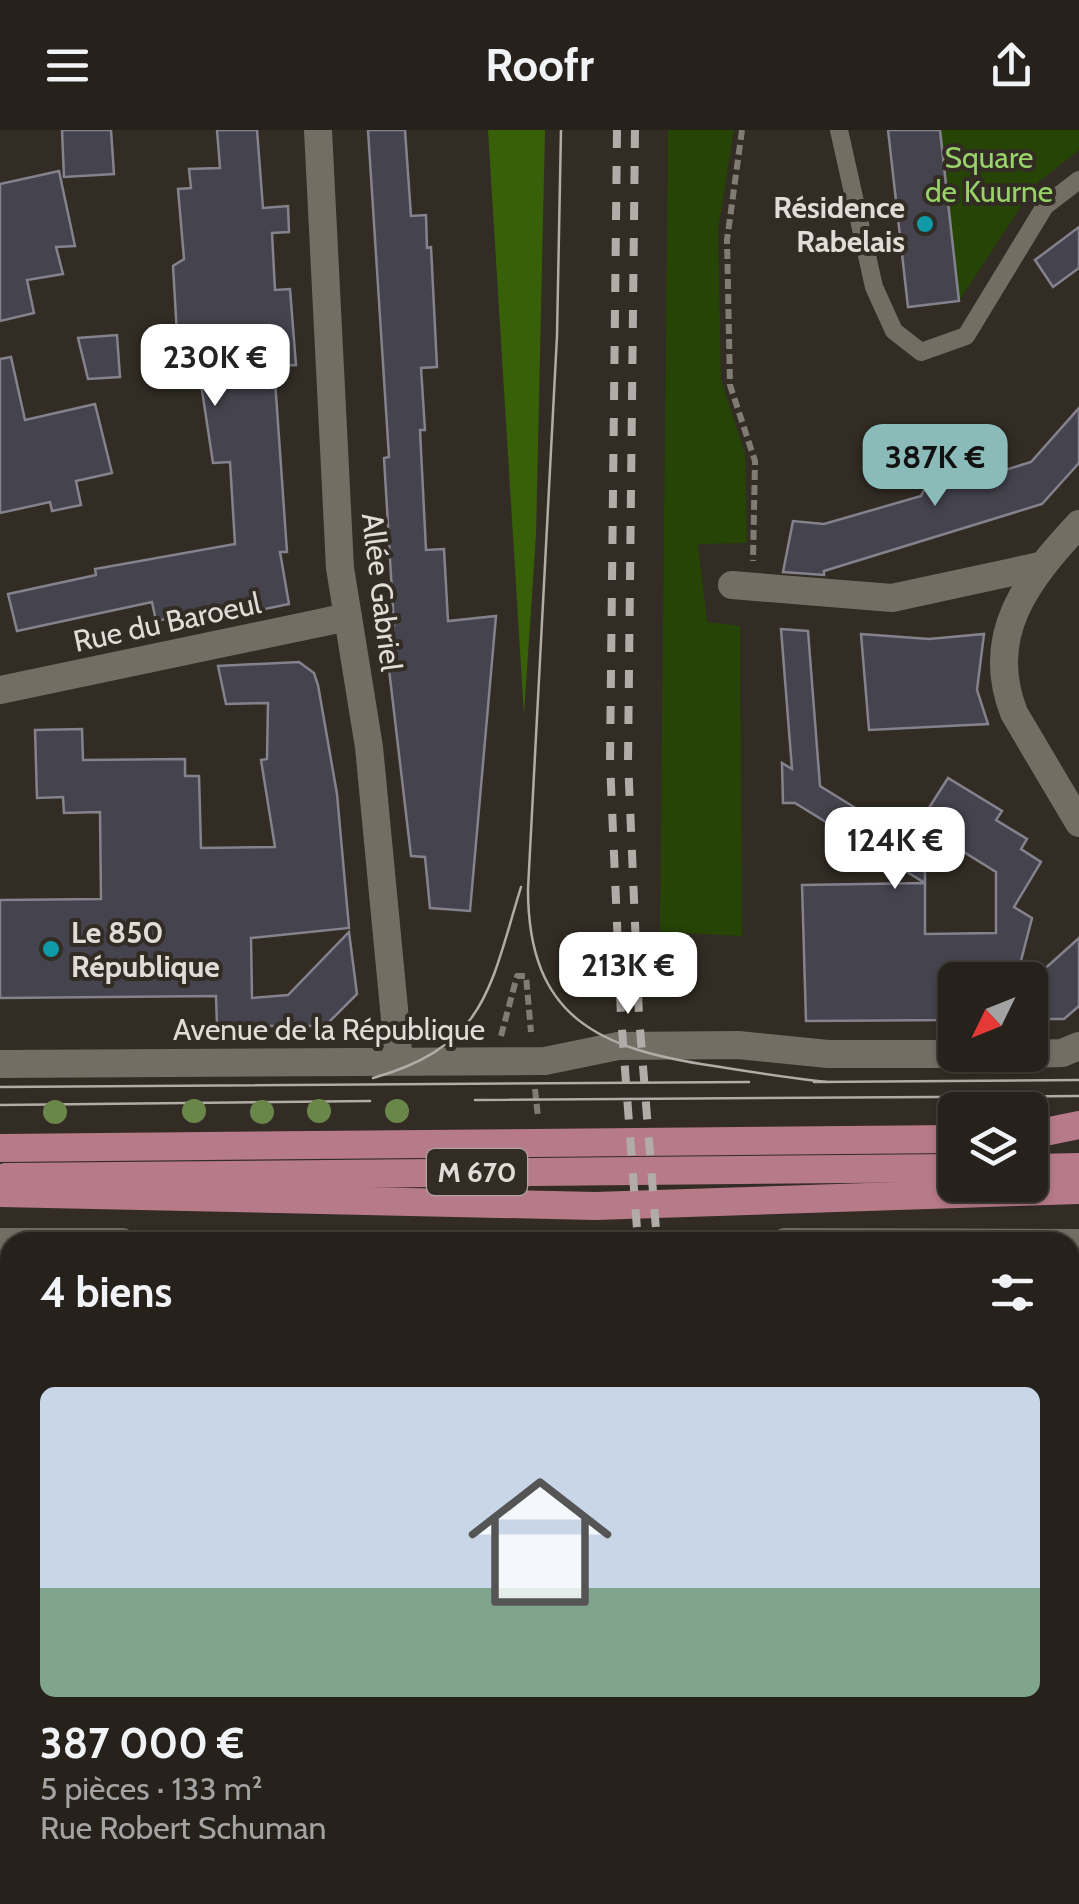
<!DOCTYPE html>
<html lang="fr">
<head>
<meta charset="utf-8">
<style>
  body { margin:0; font-family:Cabin,sans-serif; background:#322e28; color:#f1f3f6; height:100vh; display:flex; flex-direction:column; font-size:38px; white-space:nowrap }
  * { box-sizing:border-box; margin:0 }
  p { font-size:32px; color:#a4a3a3 }
  .icon { flex:none; width:55px; height:55px; fill:none; stroke:currentColor; stroke-width:2; stroke-linecap:round; stroke-linejoin:round }
  .map { position:relative; flex:1; overflow:hidden }
  .panel { position:absolute; left:0px; top:1102px; width:1080px; height:672px; display:flex; flex-direction:column; background:#26211b; border-radius:30px 30px 0 0; box-shadow:0 2px 8px #0004,0 0 0 2px #423e3a }
  .panel>* { flex:none }
  .needle { width:65px; rotate:227deg }
  .buttons { position:absolute; left:938px; top:832px; display:grid; gap:20px }
  .buttons a { display:grid; place-items:center; width:110px; height:110px; border-radius:15px; background:#26211b; box-shadow:0 2px 8px #0004,0 0 0 2px #423e3a; font-size:50px }
  .price { position:absolute; translate:-50% -85px; padding:0 22px; border-radius:20px; background:#fff; color:#222; font-size:32px; line-height:65px; filter:drop-shadow(0 2px 5px #0008) }
  .price::after { content:''; position:absolute; left:50%; top:60px; width:30px; height:22px; margin-left:-15px; background:inherit; clip-path:polygon(0 0,100% 0,50% 100%) }
  .price.current { background:#8bbbb9; color:#111 }
  ul { padding:0; list-style:none }
  li { display:grid; align-content:center; gap:20px; height:530px; padding:0 40px }
  li span { display:grid; place-items:center; height:310px; border-radius:15px; color:#555 }
  li>.icon { margin-inline-start:auto }
  span .icon { width:180px; height:180px; fill:#fffc; stroke-width:1 }
  li b { font-size:42px }
  h2 { display:flex; justify-content:space-between; align-items:center; height:120px; padding:0 40px; font-size:42px }
  header { display:flex; justify-content:space-between; align-items:center; height:130px; padding:0 40px; background:#26211b; font-size:45px; font-weight:800 }
  .map>svg:first-child { display:block }
  .green { fill:#264405 }
  .forest { fill:#376009 }
  .building { fill:#45434d; stroke:#84828d; stroke-width:2.5 }
  .lines { fill:none; stroke-linecap:round; stroke-linejoin:round }
  .path { stroke:#807b74; stroke-width:6; stroke-dasharray:10 5; stroke-linecap:butt }
  .service { stroke:#736d64; stroke-width:18 }
  .minor { stroke:#736d64; stroke-width:28 }
  .tertiary { stroke:#736d64; stroke-width:28 }
  .primary { stroke:#b77a88; stroke-width:28 }
  .tram { stroke:#b1aca7; stroke-width:2.5 }
  .rail { stroke:#b1aca7; stroke-width:8; stroke-dasharray:18 18; stroke-linecap:butt }
  .tree { fill:#6a874a }
  .culture-dot { fill:#0f9aa8; stroke:#322c24; stroke-width:4 }
  .labels { text-anchor:middle; dominant-baseline:central; stroke-width:8; stroke-linejoin:round; paint-order:stroke }
  .shield { fill:#322c24; stroke:#aca7a1; stroke-width:2.5 }
  .shield-label { font-size:28px; font-weight:bold; fill:#e0dcd7 }
  .park-label { font-size:30px; fill:#98d269; stroke:#322c24 }
  .poi-label { font-size:30px; font-weight:bold; fill:#e0dcd7; stroke:#322c24; text-anchor:end }
  .street-label { font-size:30px; fill:#e0dcd7; stroke:#322c24 }
</style>
</head>
<body>
<header><svg class="icon" aria-label="menu" viewBox="0 0 24 24"><path d="M4 6h16M4 12h16M4 18h16"/></svg>Roofr<svg class="icon" aria-label="share" viewBox="0 0 24 24"><path d="M12 15V3M7 8l5-5 5 5M5 13v7h14v-7"/></svg></header>
<div class="map">
<svg width="1079" height="1774" viewBox="0 0 1079 1774">
  <rect width="100%" height="100%" fill="#322c24"/>
  <!-- green -->
  <g class="green">
    <path d="M668,0h66l-16,100 3,149 24,75 2,89 -49,1 9,78 33,4 2,310 -82,-4z"/>
    <path d="M940,0h139v20l-44,35 -76,116z"/>
    <path d="M632,1765h67l1,9h-66z"/>
  </g>
  <!-- forest -->
  <path class="forest" d="M488,0h57l-9,405 -12,180z"/>
  <!-- building -->
  <g class="building">
    <path d="M62,0h49l3,44 -50,3z"/>
    <path d="M217,0h40l6,78 25,-2 1,26 -17,1 3,57 15,-1 6,76 -22,1 13,186h-7l9,52 -120,25 -3,-10 -10,2 -4,-19 -135,29 -9,-37 88,-19 -1,-6 140,-25 -5,-82 -17,1 -17,-112 -18,1 -5,-86 11,-7 -6,-70 13,-1 -2,-19 31,-1z"/>
    <path d="M368,0h37l6,86 15,-1 1,33 4,-1 6,120 -16,1 4,62h-5l6,120 18,-1 4,72 48,-5 -26,295 -40,-3 -5,-51 -14,-1 -27,-229 10,-1 -10,-168 5,-1z"/>
    <path d="M888,0h52l19,171 -51,6z"/>
    <path d="M59,41l16,75 -19,1 7,27 -36,6 7,33 -34,8v-137z"/>
    <path d="M1079,97v41l-26,19 -18,-27z"/>
    <path d="M117,205l3,42 -32,2 -10,-41z"/>
    <path d="M11,227l14,63 70,-16 17,69 -36,8 5,24 -29,6 -2,-9 -50,11v-154z"/>
    <path d="M1079,278v55l-37,41 -218,67v4l-41,-3 10,-51 31,3 97,-28 11,-23 27,-10 7,19 65,-20z"/>
    <path d="M781,499l27,2 12,155 71,44 29,-8 28,-44 54,33 -6,9 31,19 -6,10 20,13 -27,45 18,11 -16,62h-61v40l-149,1 -4,-136 123,-2v51l71,-1v-61l-71,-44v55l-130,-80h-12l-1,-40 10,6z"/>
    <path d="M861,504l68,5 55,-5 -7,56 11,34 -119,6z"/>
    <path d="M299,532l15,11 4,12 19,109 12,134 -98,10 1,60 36,-3 61,-63 8,62 -32,32h-108l-1,-30 -216,2v-98l101,-1 -1,-87 -36,1 -1,-16 -26,1 -2,-68 47,-1 1,31 102,-1v17h14l2,72 74,-1 -14,-87 6,-1 1,-56 -42,1 -8,-38z"/>
    <path d="M1079,808v68l-15,13h-34v-37z"/>
  </g>
  <g class="lines">
    <!-- path -->
    <g class="path">
      <path d="M742,0l-15,110 3,145 25,76 -2,100"/>
      <path d="M501,906l16,-60h9l5,56"/>
      <path d="M535,959l3,28"/>
      <path d="M272,1765l4,9"/>
      <path d="M352,1765l3,9"/>
      <path d="M434,1765l3,9"/>
    </g>
    <!-- service -->
    <path class="service" d="M839,0l35,157 20,44 27,21 45,-16 79,-130 34,-26"/>
    <!-- minor -->
    <g class="minor">
      <path d="M318,0l22,438 29,179 30,314"/>
      <path d="M1079,394c-51,55 -96,110 -65,189l65,110"/>
      <path d="M732,455l160,13 148,-32"/>
      <path d="M0,560l348,-73"/>
      <path d="M1070,1713l9,16"/>
      <path d="M608,1765l2,9"/>
      <path d="M28,1774l1,-9"/>
    </g>
    <!-- tertiary -->
    <g class="tertiary">
      <path d="M1030,924l32,-1 17,-7"/>
      <path d="M0,934l545,-3 73,-15 120,-1 90,9h127"/>
      <path d="M0,1112h122"/>
      <path d="M785,1112l294,1"/>
    </g>
    <!-- primary -->
    <g class="primary">
      <path d="M1030,1005l49,-10"/>
      <path d="M0,1018l955,-9"/>
      <path d="M1030,1038l49,-1"/>
      <path d="M6,1047l949,-9"/>
      <path d="M0,1063l595,13 484,-16"/>
    </g>
    <!-- tram -->
    <g class="tram">
      <path d="M561,0l-4,206 -29,553c0,130 72,160 186,177 37,6 75,12 113,16"/>
      <path d="M373,948c113,-32 117,-90 148,-191"/>
      <path d="M814,952l265,-2"/>
      <path d="M0,957l749,-5"/>
      <path d="M475,970l604,-4"/>
      <path d="M0,975l370,-4"/>
    </g>
    <!-- rail -->
    <g class="rail">
      <path d="M617,0l-7,632 11,254 17,226"/>
      <path d="M635,0l-7,630 11,256 18,226"/>
      <path d="M718,1765l1,9"/>
      <path d="M736,1765l1,9"/>
    </g>
  </g>
  <!-- trees -->
  <g class="tree">
    <circle cx="194" cy="981" r="12"/>
    <circle cx="319" cy="981" r="12"/>
    <circle cx="397" cy="981" r="12"/>
    <circle cx="55" cy="982" r="12"/>
    <circle cx="262" cy="982" r="12"/>
  </g>
  <!-- markers -->
  <g class="culture-dot">
    <circle cx="925" cy="94" r="10"/>
    <circle cx="51" cy="819" r="10"/>
  </g>
  <g class="labels">
    <!-- shield labels -->
    <rect class="shield" x="427" y="1019" width="100" height="46" rx="8"/>
    <g class="shield-label">
      <text x="477" y="1042">M 670</text>
    </g>
    <!-- park labels -->
    <g class="park-label">
      <text x="989" y="27">Square<tspan x="989" dy="34">de Kuurne</tspan></text>
    </g>
    <!-- poi labels -->
    <g class="poi-label">
      <text x="905" y="77">Résidence<tspan x="905" dy="34">Rabelais</tspan></text>
      <text x="71" y="802" text-anchor="start">Le 850<tspan x="71" dy="34">République</tspan></text>
    </g>
    <!-- street labels -->
    <g class="street-label">
      <text transform="translate(382 462) rotate(83)">Allée Gabriel</text>
      <text transform="translate(167 492) rotate(-12)">Rue du Baroeul</text>
      <text x="329" y="899">Avenue de la République</text>
    </g>
  </g>
</svg>
<div class="buttons">
<a><svg class="needle" viewBox="-14 -14 28 28"><path d="M0-13l5 13h-10z" fill="#e53935"/><path d="M0 13l5-13h-10z" fill="#a4a3a3"/></svg></a>
<a><svg class="icon" aria-label="layers" viewBox="0 0 24 24"><path d="M12 4l9 5-9 5-9-5zM3 14l9 5 9-5"/></svg></a>
</div>
<b class="price" style="left:215px;top:279px">230K €</b>
<b class="price current" style="left:935px;top:379px">387K €</b>
<b class="price" style="left:895px;top:762px">124K €</b>
<b class="price" style="left:628px;top:887px">213K €</b>
<section class="panel">
<h2>4 biens<svg class="icon" aria-label="filters" viewBox="0 0 24 24"><path d="M4 7h16M4 17h16"/><circle cx="9" cy="7" r="2"/><circle cx="15" cy="17" r="2"/></svg></h2>
<ul>
<li><span style="background:linear-gradient(#c9d6e8 65%,#7fa58c 0)"><svg class="icon" aria-label="home" viewBox="0 0 24 24"><path d="M3 11l9-7 9 7M6 9v11h12V9"/></svg></span><div><b>387 000 €</b><p>5 pièces · 133 m²</p><p>Rue Robert Schuman</p></div></li>
</ul>
</section>
</div>
</body>
</html>
